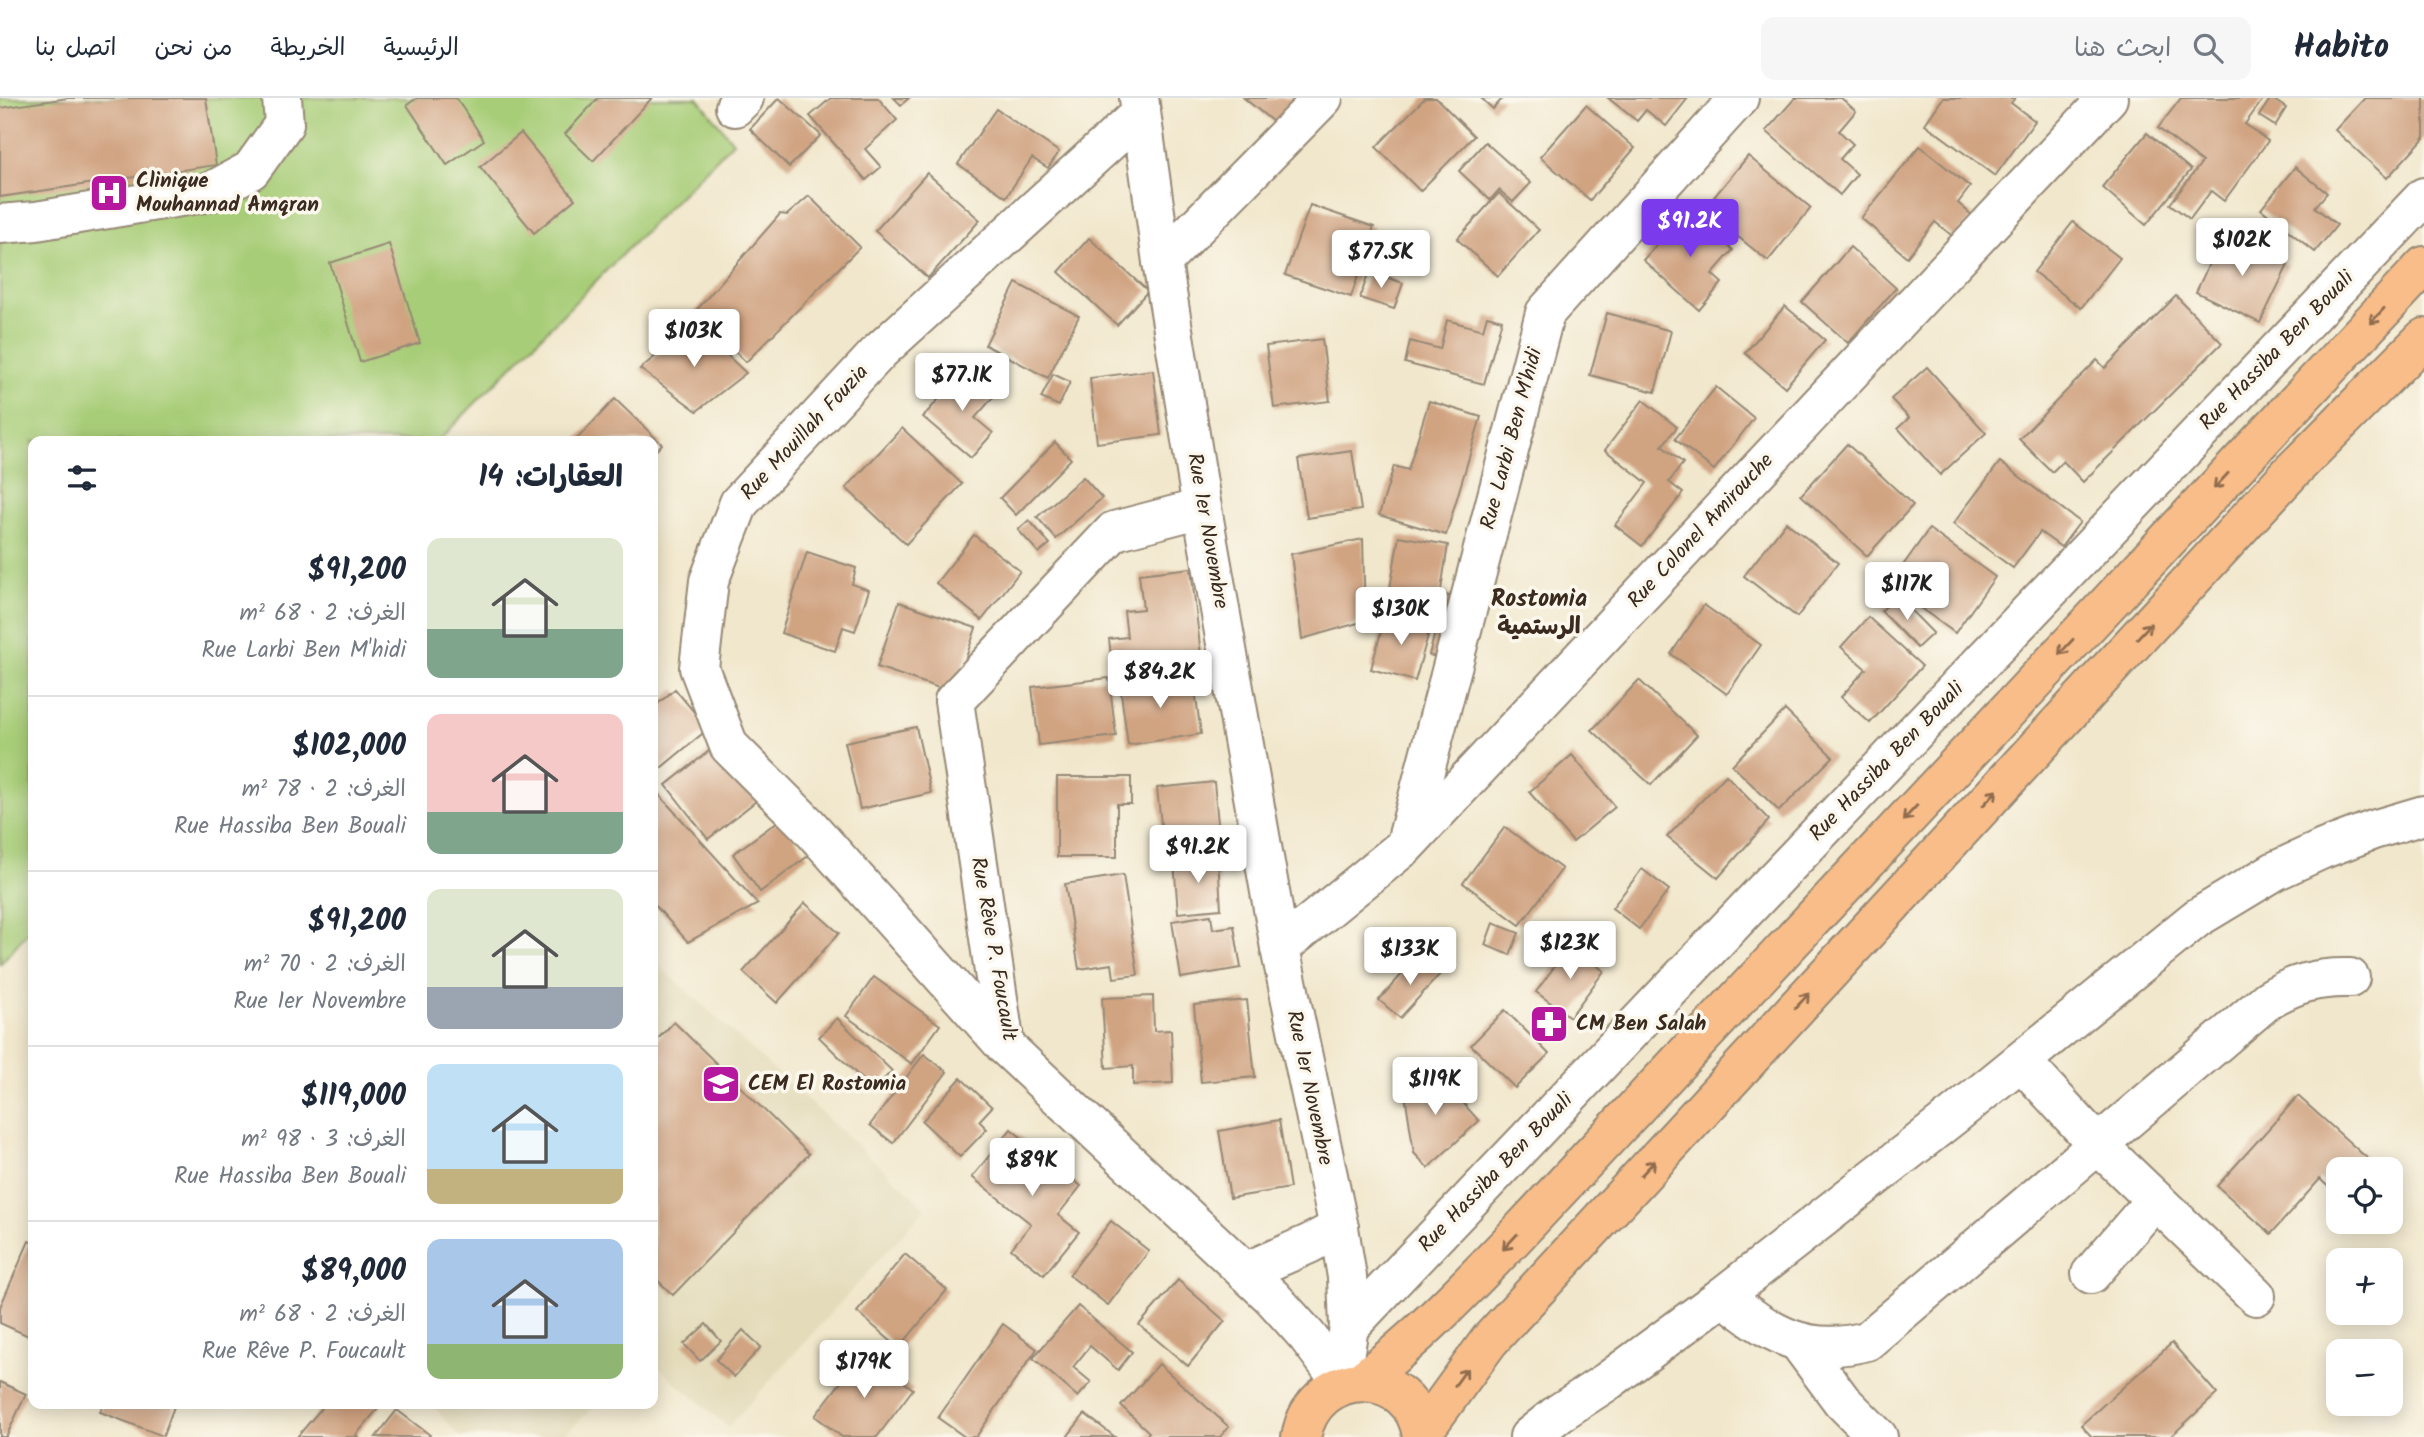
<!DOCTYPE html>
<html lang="ar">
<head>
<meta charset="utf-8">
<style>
  body { margin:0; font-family:Kalam,"Playpen Sans Arabic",sans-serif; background:#f6f6f7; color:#1f2937; direction:rtl; height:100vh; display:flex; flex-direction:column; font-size:26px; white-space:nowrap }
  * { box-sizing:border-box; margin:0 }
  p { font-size:23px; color:#747a83 }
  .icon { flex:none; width:38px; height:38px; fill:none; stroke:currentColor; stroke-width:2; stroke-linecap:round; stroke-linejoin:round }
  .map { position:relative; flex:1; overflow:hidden; direction:ltr }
  .side { position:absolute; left:28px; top:338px; width:630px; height:973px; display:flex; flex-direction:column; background:#fff; border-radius:14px; box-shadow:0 4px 18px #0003; direction:rtl }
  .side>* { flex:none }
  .controls { position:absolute; left:2326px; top:1059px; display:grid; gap:14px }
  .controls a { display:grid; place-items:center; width:77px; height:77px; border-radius:14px; background:#fff; box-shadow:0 4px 18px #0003; font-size:35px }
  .price { position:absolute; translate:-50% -60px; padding:0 16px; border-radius:7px; background:#fff; color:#222; font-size:23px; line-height:46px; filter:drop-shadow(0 2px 4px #0008) }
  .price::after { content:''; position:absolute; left:50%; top:42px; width:21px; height:16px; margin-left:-10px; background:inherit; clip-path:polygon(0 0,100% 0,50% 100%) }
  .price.on { background:#7c3aed; color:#fff }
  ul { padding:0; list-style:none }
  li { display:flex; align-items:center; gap:21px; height:175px; padding:0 35px }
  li+li { border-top:2px solid #e0e1e3 }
  li span { display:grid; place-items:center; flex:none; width:196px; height:140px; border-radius:14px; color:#555 }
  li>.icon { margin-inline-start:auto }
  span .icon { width:84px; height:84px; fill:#fffc; stroke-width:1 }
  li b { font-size:30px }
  h2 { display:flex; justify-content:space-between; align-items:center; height:84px; padding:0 35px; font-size:30px }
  header { display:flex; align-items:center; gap:42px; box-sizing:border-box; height:98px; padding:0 35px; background:#fff; border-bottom:2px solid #e0e1e3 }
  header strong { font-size:33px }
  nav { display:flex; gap:38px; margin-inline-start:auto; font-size:24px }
  .search { width:490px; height:63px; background:#f6f6f7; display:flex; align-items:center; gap:18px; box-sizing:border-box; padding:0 24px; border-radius:14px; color:#747a83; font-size:26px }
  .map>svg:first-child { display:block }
  .built { fill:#e4dbba }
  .green { fill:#a8cd78; stroke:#727c4b; stroke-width:2 }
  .building { fill:#d0a381 }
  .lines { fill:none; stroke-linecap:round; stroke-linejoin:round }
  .minor-casing { stroke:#968875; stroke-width:42 }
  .highway-casing { stroke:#968875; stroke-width:42 }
  .minor { stroke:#fff; stroke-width:38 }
  .highway { stroke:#f8bd89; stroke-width:38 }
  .oneway { stroke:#906c4e }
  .labels { text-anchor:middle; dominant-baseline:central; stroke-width:7; stroke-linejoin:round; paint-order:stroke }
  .poi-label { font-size:21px; font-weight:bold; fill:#3b2a1e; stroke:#fbf7ec; text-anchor:start }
  .street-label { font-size:21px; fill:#3b2a1e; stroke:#fbf7ec }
  .quarter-label { font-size:24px; font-weight:bold; fill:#3b2a1e; stroke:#fbf7ec }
</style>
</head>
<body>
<header>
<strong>Habito</strong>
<div class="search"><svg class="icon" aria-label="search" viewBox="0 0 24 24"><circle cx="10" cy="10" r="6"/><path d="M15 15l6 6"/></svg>ابحث هنا</div>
<nav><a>الرئيسية</a><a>الخريطة</a><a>من نحن</a><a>اتصل بنا</a></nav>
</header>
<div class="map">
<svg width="2424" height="1339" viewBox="0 0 2424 1339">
  <rect width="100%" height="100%" fill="#fbf7ec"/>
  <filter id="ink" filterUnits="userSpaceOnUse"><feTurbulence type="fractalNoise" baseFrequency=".0143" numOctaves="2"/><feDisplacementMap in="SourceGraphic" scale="14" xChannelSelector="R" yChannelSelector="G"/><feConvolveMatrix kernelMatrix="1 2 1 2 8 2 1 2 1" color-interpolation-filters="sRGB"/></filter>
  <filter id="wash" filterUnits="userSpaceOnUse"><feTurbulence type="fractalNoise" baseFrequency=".00686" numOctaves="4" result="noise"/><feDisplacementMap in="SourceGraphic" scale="28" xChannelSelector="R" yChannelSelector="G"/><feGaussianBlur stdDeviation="1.57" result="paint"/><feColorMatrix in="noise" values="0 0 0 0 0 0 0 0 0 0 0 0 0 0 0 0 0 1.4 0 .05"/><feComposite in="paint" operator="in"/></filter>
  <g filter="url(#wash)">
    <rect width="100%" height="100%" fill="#f1e7cc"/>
    <!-- built -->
    <g class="built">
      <path d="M653,862l273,248 -198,219 -75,-64z"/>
      <path d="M431,1306h166l-35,33h-102z"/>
    </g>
    <!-- green -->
    <path class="green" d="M0,0h698l35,44 -295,299h-405v485l-33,38z"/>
    <g id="blocks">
      <!-- building -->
      <g class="building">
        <path d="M68,0h138l10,67 -216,32v-89z"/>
        <path d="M417,0h39l28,42 -37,25 -40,-60z"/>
        <path d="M598,0h54l-59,63 -28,-27z"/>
        <path d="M779,0l42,37 -32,32 -39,-38z"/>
        <path d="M831,0h47l19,22 -32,29 16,18 -15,13 -56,-64z"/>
        <path d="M894,0h15l-8,7z"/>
        <path d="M1244,0h58l-24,28z"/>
        <path d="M1425,0h11l38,38 -54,55 -44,-44z"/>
        <path d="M1481,0h22l-10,11z"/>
        <path d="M1608,0h80l-22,28 -20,-16 -9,11z"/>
        <path d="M1795,0h46l15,13 -17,20 14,13 -13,15 17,15 -17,21 -74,-64z"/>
        <path d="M1943,0h72l-4,5 24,18 -40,55 -70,-52z"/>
        <path d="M2181,0h83l-19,26 23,17 -44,60 -13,-10 -21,28 -20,-15 32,-42 -44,-34z"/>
        <path d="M2271,0l15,10 -11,18 -16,-10z"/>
        <path d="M2365,0h59v40l-37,40 -52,-48z"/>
        <path d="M1586,7l49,43 -45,52 -50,-43z"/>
        <path d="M996,11l63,43 -11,16 -16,-10 -26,39 -48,-33z"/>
        <path d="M521,35l54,66 -41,34 -54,-66z"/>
        <path d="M2147,35l44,37 -45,55 -44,-38z"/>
        <path d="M1485,44l46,41 -18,19 -14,-12 -9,10 -31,-29z"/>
        <path d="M1920,48l50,41 -12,16 15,13 -18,22 -20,-16 -28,35 -46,-39z"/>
        <path d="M1748,58l63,52 -43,53 -64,-52z"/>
        <path d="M2295,69l32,26 -12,14 22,18 -22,27 -54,-43z"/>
        <path d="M927,75l53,47 -52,58 -53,-47z"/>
        <path d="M1499,95l40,37 -41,46 -41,-37z"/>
        <path d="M809,98l51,51 -114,115 -52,-49 86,-99 7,1z"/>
        <path d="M1310,107l64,22 -23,70 -66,-22z"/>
        <path d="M1688,112l45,40 -21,24 10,9 -23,27 -56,-50z"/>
        <path d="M2073,124l47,36 -39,50 -47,-36z"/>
        <path d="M2223,136l65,31 -28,58 -64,-31z"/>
        <path d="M1089,140l59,53 -31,34 -58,-53z"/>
        <path d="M389,146l31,99 -60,19 -30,-99z"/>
        <path d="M1850,149l46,41 -48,55 -46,-41z"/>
        <path d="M1369,173l34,12 -9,26 -34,-11z"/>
        <path d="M1016,185l63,33 -31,62 -63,-33z"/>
        <path d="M2176,198l46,47 -139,139 -20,-21 -11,11 -33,-33 78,-79 8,8z"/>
        <path d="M1785,208l40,34 -40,47 -40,-34z"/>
        <path d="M1607,215l64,18 -16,61 -65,-17z"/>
        <path d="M1487,218l15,4 -18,64 -79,-21 5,-22 30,8 7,-29 36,10z"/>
        <path d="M694,226l52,49 -49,38 -57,-42z"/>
        <path d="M1322,241l8,62 -56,7 -8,-62z"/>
        <path d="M1927,269l59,66 -46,42 -42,-47 11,-10 -18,-19z"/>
        <path d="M966,270l29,27 -20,23 18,15 -22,25 -48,-41z"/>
        <path d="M1153,272l8,65 -64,8 -7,-65z"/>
        <path d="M1053,276l17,8 -11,24 -18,-8z"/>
        <path d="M1716,289l38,31 -40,52 -39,-31z"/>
        <path d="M615,301l47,45 -9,10v-13h-78z"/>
        <path d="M1643,302l34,27 -15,19 21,17 -14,19 14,11 -41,53 -27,-21 32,-42 -42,-33z"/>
        <path d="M1429,303l52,16 -35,118 -67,-20 15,-49 14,4z"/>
        <path d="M902,330l60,56 -56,60 -60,-56z"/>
        <path d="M1055,344l16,17 -55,56 -16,-17z"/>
        <path d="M1847,346l66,61 -46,51 -66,-61z"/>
        <path d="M1352,353l9,59 -54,8 -9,-59z"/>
        <path d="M2000,364l80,60 -19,25 -21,-15 -27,36 -60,-44z"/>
        <path d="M1083,379l19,21 -46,41 -19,-22z"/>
        <path d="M1029,422l21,24 -11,9 -21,-23z"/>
        <path d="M1786,424l52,41 -41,54 -53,-41z"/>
        <path d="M1929,431l66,48 -40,56 -66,-48z"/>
        <path d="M974,437l46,36 -38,49 -46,-37z"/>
        <path d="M1399,438l49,9 -10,64 -50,-9z"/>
        <path d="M1363,441l2,82 -63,18 -11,-85z"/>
        <path d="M807,454l49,16 -4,16 17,6 -14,41 -12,-4 -8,24 -54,-18z"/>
        <path d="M1191,470l11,96 -89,10 -4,-35 18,-2 -3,-26 19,-2 -4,-35z"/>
        <path d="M1445,497l17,5 -16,60 -17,-5z"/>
        <path d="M1897,498l36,37 -16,15 -36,-37z"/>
        <path d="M899,504l77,26 -22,65 -77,-26z"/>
        <path d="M1704,507l57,40 -34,49 -56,-40z"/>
        <path d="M1386,515l45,12 -16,56 -44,-12z"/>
        <path d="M1868,519l54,49 -52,57 -29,-26 25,-28 -25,-22z"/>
        <path d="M1193,578l8,58 -73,11 -8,-59z"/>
        <path d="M1109,580l7,58 -77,9 -7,-58z"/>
        <path d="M1639,582l58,55 -46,50 -59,-55z"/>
        <path d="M675,591l33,40 -52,43 -3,-4v-60z"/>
        <path d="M1785,612l48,47 -54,54 -47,-46z"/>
        <path d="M916,629l15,66 -71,16 -15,-67z"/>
        <path d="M714,649l42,54 -48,38 -42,-54z"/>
        <path d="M1572,657l43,52 -42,35 -44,-50z"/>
        <path d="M1726,677l43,45 -51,58 -51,-41z"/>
        <path d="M1057,679h74v27h-14v53h-60z"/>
        <path d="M1214,684l7,72 -56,6 -8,-72z"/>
        <path d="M653,690l105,116 -70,38 -35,-39z"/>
        <path d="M781,721l27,37 -48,36 -27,-38z"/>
        <path d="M1505,729l57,42 -42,56 -57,-42z"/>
        <path d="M1218,760l3,51 -43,4 -4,-52z"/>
        <path d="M1642,771l27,21 -30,39 -27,-21z"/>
        <path d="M1123,777l15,100 -24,3 -2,-14 -33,5 -14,-85z"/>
        <path d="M805,805l34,30 -62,70 -34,-31z"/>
        <path d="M1211,817l2,14 21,-3 7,42 -60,10 -9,-57z"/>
        <path d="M1493,825l26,10 -9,22 -25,-10z"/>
        <path d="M1570,847l34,26 -34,46 -34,-25z"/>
        <path d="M1419,857l21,19 -40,44 -21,-18z"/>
        <path d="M874,879l66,48 -28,39 -66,-48z"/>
        <path d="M1153,898l1,35 17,-1 2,53 -40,2v-19l-27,2 -4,-70z"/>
        <path d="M1247,902l8,77 -54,5 -7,-77z"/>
        <path d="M1505,912l44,44 -34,34 -44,-43z"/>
        <path d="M837,920l55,53 -19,19 -54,-53z"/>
        <path d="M674,924l135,132 -136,141 -20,-19v-232z"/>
        <path d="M924,956l23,18 -54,71 -23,-18z"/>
        <path d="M1431,969l48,54 -51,47 -14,-15 -10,-65z"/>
        <path d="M961,980l31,29 -13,14 8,8 -27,28 -38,-36z"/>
        <path d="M2298,998l81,73h-41v27l-18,-17 -49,55 -54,-48z"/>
        <path d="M1279,1022l11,68 -60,10 -11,-67z"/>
        <path d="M1011,1031l70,57 -23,29 21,17 -35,43 -33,-26 20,-25 -59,-47z"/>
        <path d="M1111,1123l38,30 -41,54 -39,-30z"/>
        <path d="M29,1143l4,2v95l-33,-15v-16z"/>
        <path d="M905,1156l42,36 -48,58 -42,-36z"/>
        <path d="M1178,1182l47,41 -37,45 -49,-41z"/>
        <path d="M1078,1208l54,46 -14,18 -28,-24 -17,21 18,15 -13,15 -45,-39z"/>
        <path d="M706,1226l15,17 -21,20 -16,-17z"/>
        <path d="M1003,1226l34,25 -61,88h-11l-27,-19z"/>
        <path d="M743,1232l18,17 -27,30 -18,-17z"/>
        <path d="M2172,1245l45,51 -47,43h-78l-11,-12z"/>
        <path d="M864,1254l49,37 -36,48h-35l-27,-21z"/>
        <path d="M1159,1266l70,63 -9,10h-75l4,-5 -28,-26z"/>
        <path d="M0,1284l26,12 -20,43h-6z"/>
        <path d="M103,1306h72l-12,32 -63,-24z"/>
        <path d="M325,1306h57l-26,31 2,2h-61z"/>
        <path d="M397,1312l33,25 -2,2h-52z"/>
        <path d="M1085,1316l30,23h-48z"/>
      </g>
    </g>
  </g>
  <g filter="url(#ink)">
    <use href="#blocks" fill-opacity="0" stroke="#968875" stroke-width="2"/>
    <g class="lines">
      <!-- minor casing -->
      <g class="minor-casing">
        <g id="minor">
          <path d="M1139,0l23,164 40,246 78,440 59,280 8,49 2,50 -4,24 -9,22"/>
          <path d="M735,9l9,-9"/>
          <path d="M0,126l36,-3 174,-29 41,-22 33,-46 -2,-26"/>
          <path d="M1162,164l161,-164"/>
          <path d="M1202,410l-88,23 -160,170 51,345 267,251 35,39 36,48"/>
          <path d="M1406,745l139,-530 194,-215"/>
          <path d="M1280,850l125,-102 703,-748"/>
          <path d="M1005,948l-198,-222 -78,-78 -30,-78 10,-87 30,-78 141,-152 261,-238"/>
          <path d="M2021,963l77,84 158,151"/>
          <path d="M1245,1174l64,-28 30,-16"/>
          <path d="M2091,1176l64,-74"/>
          <path d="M1723,1198c47,37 82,61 144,45l402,-342c27,-16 50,-22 81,-21"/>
          <path d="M1349,1229l1075,-1130"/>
          <path d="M1799,1245l43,58 36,36"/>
          <path d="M1529,1339l30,-24 49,-32 115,-85 230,-180 244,-198 78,-47 48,-22 50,-19 51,-15"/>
        </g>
      </g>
      <!-- highway casing -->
      <g class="highway-casing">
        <g id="highway">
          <path d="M1360,1284c55,-41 102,-90 149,-139l915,-977"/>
          <path d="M1422,1335l67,-92 802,-869 133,-134"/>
          <path d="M1301,1339c14,-74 112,-72 121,0"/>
        </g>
      </g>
      <!-- minor -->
      <use href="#minor" class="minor"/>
      <!-- highway -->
      <use href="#highway" class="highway"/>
    </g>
    <!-- one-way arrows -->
    <defs><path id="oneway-shaft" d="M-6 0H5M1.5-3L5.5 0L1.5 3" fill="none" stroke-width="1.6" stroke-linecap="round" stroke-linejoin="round" transform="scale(1.75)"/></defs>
    <g class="oneway">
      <use href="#oneway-shaft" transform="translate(2377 218) rotate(133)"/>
      <use href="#oneway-shaft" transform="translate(2221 383) rotate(133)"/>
      <use href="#oneway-shaft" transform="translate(2144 533) rotate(-47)"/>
      <use href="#oneway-shaft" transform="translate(2066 549) rotate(133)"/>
      <use href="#oneway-shaft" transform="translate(1990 700) rotate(-47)"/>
      <use href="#oneway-shaft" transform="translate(1910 715) rotate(133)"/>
      <use href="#oneway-shaft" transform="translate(1802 903) rotate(-47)"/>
      <use href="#oneway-shaft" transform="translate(1648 1070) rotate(-47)"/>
      <use href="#oneway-shaft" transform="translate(1510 1144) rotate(133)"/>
      <use href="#oneway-shaft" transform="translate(1461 1279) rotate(-54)"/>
    </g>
  </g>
  <!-- icons -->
  <defs>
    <g id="hospital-square" transform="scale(2.0125)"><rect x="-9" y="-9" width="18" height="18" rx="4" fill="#b5179e" stroke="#fbf7ec"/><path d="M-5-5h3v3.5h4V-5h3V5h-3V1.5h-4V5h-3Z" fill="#fff"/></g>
    <g id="pharmacy-square" transform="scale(2.0125)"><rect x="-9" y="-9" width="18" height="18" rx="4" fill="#b5179e" stroke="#fbf7ec"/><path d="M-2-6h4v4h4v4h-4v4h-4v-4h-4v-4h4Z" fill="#fff"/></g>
    <g id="school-square" transform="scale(2.0125)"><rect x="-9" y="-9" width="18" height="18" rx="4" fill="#b5179e" stroke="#fbf7ec"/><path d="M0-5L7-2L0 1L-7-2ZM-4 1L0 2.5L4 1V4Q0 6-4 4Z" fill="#fff"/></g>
  </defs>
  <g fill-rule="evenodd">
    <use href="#hospital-square" x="109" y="95"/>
    <use href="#pharmacy-square" x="1549" y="926"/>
    <use href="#school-square" x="721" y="986"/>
  </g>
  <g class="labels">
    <!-- poi labels -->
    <g class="poi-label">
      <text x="136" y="83">Clinique<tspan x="136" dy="24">Mouhannad Amqran</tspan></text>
      <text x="1576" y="926">CM Ben Salah</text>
      <text x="748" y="986">CEM El Rostomia</text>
    </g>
    <!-- street labels -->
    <g class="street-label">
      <text transform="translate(2277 253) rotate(-46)">Rue Hassiba Ben Bouali</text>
      <text transform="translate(805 335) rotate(-47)">Rue Mouillah Fouzia</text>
      <text transform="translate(1512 341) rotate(-75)">Rue Larbi Ben M'hidi</text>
      <text transform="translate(1207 433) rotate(80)">Rue 1er Novembre</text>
      <text transform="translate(1701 433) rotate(-47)">Rue Colonel Amirouche</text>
      <text transform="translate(1887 664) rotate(-46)">Rue Hassiba Ben Bouali</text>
      <text transform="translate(993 851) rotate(80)">Rue Rêve P. Foucault</text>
      <text transform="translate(1309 990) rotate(78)">Rue 1er Novembre</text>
      <text transform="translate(1496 1075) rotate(-46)">Rue Hassiba Ben Bouali</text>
    </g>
    <!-- quarter labels -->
    <g class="quarter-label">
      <text x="1539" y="501">Rostomia<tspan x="1539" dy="28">الرستمية</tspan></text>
    </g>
  </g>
</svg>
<div class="controls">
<a><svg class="icon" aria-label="locate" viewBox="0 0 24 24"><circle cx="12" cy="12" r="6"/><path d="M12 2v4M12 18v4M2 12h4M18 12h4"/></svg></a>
<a>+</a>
<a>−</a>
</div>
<b class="price on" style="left:1690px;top:161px">$91.2K</b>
<b class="price" style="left:2242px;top:180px">$102K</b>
<b class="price" style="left:1381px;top:192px">$77.5K</b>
<b class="price" style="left:694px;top:271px">$103K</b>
<b class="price" style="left:962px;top:315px">$77.1K</b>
<b class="price" style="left:1907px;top:524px">$117K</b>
<b class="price" style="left:1401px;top:549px">$130K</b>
<b class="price" style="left:1160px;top:612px">$84.2K</b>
<b class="price" style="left:1198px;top:787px">$91.2K</b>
<b class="price" style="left:1570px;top:883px">$123K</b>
<b class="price" style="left:1410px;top:889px">$133K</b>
<b class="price" style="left:1435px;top:1019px">$119K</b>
<b class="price" style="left:1032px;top:1100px">$89K</b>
<b class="price" style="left:864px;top:1302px">$179K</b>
<section class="side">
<h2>العقارات: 14<svg class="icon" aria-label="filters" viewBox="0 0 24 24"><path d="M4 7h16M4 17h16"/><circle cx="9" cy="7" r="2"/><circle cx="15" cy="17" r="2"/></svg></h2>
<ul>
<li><span style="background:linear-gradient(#dfe7d0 65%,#7fa58c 0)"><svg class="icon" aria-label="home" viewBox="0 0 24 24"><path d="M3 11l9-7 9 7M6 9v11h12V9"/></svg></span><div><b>$91,200</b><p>الغرف: 2 · 68 m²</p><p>Rue Larbi Ben M'hidi</p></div></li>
<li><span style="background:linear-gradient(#f6c9c9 70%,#7fa58c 0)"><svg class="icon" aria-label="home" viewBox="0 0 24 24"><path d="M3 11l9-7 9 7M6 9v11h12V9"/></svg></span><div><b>$102,000</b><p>الغرف: 2 · 78 m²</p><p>Rue Hassiba Ben Bouali</p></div></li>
<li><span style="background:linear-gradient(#dfe7d0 70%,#9aa5b1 0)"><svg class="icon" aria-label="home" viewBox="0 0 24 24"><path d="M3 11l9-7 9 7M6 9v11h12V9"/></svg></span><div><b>$91,200</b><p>الغرف: 2 · 70 m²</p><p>Rue 1er Novembre</p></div></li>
<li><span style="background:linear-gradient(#bfe0f5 75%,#c2b280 0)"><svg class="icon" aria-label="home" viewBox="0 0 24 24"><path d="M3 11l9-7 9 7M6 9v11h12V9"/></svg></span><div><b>$119,000</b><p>الغرف: 3 · 98 m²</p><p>Rue Hassiba Ben Bouali</p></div></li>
<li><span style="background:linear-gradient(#a9c7e8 75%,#8fb573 0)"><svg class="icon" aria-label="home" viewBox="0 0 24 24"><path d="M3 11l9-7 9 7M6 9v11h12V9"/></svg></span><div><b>$89,000</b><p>الغرف: 2 · 68 m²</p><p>Rue Rêve P. Foucault</p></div></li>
</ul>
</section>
</div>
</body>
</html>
